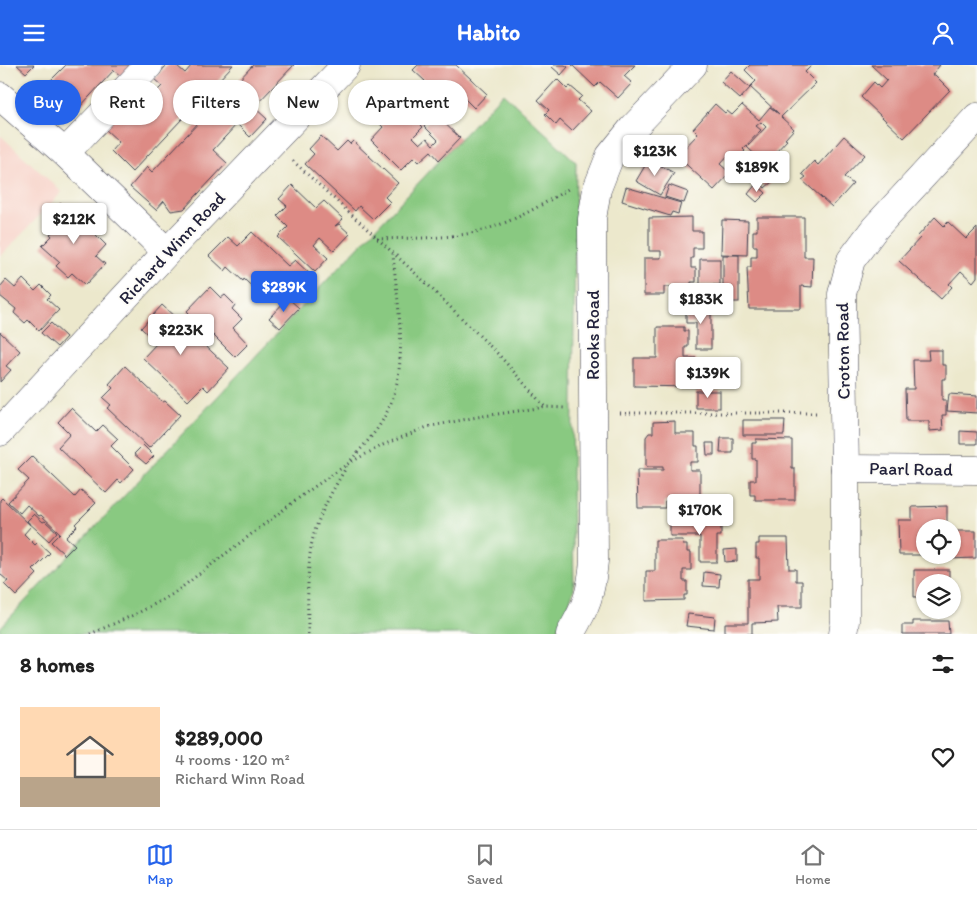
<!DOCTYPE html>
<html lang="en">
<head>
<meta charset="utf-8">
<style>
  body { margin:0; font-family:Itim,sans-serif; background:#f6f6f6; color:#222; height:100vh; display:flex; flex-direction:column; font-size:19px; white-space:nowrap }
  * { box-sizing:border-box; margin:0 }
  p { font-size:16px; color:#767676 }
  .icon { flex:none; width:28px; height:28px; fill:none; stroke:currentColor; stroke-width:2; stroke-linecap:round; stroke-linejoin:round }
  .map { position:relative; height:569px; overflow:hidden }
  .panel { display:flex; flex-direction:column; background:#fff; flex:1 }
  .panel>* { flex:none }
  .top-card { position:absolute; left:15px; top:15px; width:500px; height:45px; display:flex; gap:10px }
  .fabs { position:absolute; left:916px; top:454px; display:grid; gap:10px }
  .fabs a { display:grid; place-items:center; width:45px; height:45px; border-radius:50%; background:#fff; box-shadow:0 1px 4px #0004; font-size:25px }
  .price { position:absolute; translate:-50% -42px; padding:0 11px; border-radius:5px; background:#fff; color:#222; font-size:16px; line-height:32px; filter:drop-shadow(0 1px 2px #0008) }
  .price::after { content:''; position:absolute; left:50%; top:30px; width:15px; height:11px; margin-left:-8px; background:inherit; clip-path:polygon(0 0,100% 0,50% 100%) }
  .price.selected { background:#2563eb; color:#fff }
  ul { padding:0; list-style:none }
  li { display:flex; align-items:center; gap:15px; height:125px; padding:0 20px }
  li+li { border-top:1px solid #e0e0e0 }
  li span { display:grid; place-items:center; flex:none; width:140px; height:100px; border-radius:0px; color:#555 }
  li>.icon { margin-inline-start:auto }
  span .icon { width:60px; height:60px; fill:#fffc; stroke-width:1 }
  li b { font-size:21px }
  h2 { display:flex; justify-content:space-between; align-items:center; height:60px; padding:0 20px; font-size:21px }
  .tag { padding:0 18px; border-radius:22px; background:#fff; box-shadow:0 1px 4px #0004; font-size:18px; line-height:45px }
  .tag.selected { background:#2563eb; color:#fff }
  header { display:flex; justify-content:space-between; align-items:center; height:65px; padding:0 20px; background:#2563eb; color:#fff; font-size:22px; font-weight:700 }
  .menu { display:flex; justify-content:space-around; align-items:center; height:70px; border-top:1px solid #e0e0e0; background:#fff; font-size:14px; color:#767676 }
  .menu a { display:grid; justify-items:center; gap:2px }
  .menu .selected { color:#2563eb }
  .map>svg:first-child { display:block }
  .built { fill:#f7d1c7 }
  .green { fill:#89c981; stroke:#56765e }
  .building { fill:#dd8b85 }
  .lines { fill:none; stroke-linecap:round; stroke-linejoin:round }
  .minor-casing { stroke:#404051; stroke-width:29 }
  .path { stroke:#404051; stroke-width:3; stroke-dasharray:1 4; stroke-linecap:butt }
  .minor { stroke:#fff; stroke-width:28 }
  .labels { text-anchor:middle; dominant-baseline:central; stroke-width:4; stroke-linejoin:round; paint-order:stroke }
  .street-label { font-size:18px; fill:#22223b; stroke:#fdfcf7 }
</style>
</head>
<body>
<header><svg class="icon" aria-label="menu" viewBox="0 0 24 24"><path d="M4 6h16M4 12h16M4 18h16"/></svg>Habito<svg class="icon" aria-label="person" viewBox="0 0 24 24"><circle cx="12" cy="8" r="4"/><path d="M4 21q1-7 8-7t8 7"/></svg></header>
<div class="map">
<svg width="977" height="569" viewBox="0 0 977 569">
  <rect width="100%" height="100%" fill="#fdfcf7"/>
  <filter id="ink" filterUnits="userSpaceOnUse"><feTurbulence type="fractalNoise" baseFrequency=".02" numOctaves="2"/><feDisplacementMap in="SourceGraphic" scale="10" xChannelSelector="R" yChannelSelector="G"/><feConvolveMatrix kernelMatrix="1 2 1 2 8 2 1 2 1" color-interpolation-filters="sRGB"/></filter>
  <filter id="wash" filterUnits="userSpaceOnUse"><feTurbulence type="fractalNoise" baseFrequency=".0096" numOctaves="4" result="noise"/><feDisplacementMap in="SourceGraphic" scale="20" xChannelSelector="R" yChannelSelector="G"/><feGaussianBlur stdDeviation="1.12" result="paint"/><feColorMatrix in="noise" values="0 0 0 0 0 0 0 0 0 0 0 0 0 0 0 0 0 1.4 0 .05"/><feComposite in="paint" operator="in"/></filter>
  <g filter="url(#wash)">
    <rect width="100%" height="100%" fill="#ece8cc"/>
    <!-- built -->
    <path class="built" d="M0,70l62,57 -62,65z"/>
    <!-- green -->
    <path class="green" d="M503,28l73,69 -4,317 2,110 -9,27 -11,18h-554v-6z"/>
    <g id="blocks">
      <!-- building -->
      <g class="building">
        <path d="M17,0h17l-8,8z"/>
        <path d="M66,0h71l-13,14 -10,-9 -36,39 -29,-27z"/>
        <path d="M167,0h9l9,8 7,-8h41l-101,107 -21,-21 8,-9 -14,-13 16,-18 4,4 13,-14 11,10 10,-12 -5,-5 8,-8 -8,-7z"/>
        <path d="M253,0h41l-40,42 13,12 -17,18 -13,-13 -24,26 14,13 -43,46 -13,2 -7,-10 -8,9 -26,-23 17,-20 5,5z"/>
        <path d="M418,0h38l31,29 -13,14 -10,-10 -10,11 -18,-17 -3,3 -12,-10 4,-4 -12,-11z"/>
        <path d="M554,0h11l3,2 -7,8 -9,-8z"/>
        <path d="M572,0h63l-11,11 8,7 -14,15 -18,-16 -5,5z"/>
        <path d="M750,0h62l-7,7 11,11 -35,34 13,12 -9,10 2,1 -22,24 -18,-17 19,-20 -5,-5 -5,4 5,4 -18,19 2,2 -7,7 -7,-6 -11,12 10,9 -16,17 -37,-34 21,-22 -5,-5 22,-25 10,9 2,-2 5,4 10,-10 17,15 11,-13 9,7 -29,-27 6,-6 -11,-11z"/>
        <path d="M871,0h69l-8,10h3l15,15 -46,48 -43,-41 13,-15 6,6 7,-8z"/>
        <path d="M731,6l19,17 -10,11 -19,-17z"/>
        <path d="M557,14l10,10 3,-3 12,10 -4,4 13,11 -19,20 -12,-11 -4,5 -11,-11 4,-4 -11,-10z"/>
        <path d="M365,28l13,12 -6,6 -3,-4 -6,6 -9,-9z"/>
        <path d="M390,30l12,12 4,-5 19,18 -4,5 2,2 -10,10 7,7 7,-6 6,7 5,-5 -14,-14 11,-12 25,24 -21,22 -8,-9 -12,11 -5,-5 -13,13 -30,-30 12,-13 -12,-12z"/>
        <path d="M321,71l16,15 10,-10 3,3 3,-3 45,42 -13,14 5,5 -17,17 -14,-13 -4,5 -50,-47 9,-10 -5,-5z"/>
        <path d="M844,71l21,19 -21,22 9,7 -21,23 -30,-27 4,-3 -4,-3 12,-13 4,4z"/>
        <path d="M649,94l25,14 -14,22 -24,-14z"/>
        <path d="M765,107l8,9 -8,7 -8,-10z"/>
        <path d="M756,119l10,9 -9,9 -9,-8z"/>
        <path d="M292,120l24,23 8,-7 19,18 -8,7 4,-2 11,10 -16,17 -14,-13 -6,7 14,13 -13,14 -37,-35 10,-10 -11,-11 10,-10 -8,-7z"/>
        <path d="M669,120l19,7 -4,11 -19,-6z"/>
        <path d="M626,122l55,16 -3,11 -6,-2 -2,4 -48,-15z"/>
        <path d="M61,138l19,19 3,-3 12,11 -2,2 13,13 -10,11 9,8 -20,21 -13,-12 -4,4 -12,-11 4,-4 -18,-16 10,-10 -2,-2 6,-5 -10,-10z"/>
        <path d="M692,152v14h10v17h-9v10h-2v10h5v14h-5v5h-27v8h-20v-37h17v-7h-12v-33z"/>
        <path d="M757,152h47v40h9l-1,30 -11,-1v23h-52l-2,-42h4v-10h6v-11h-4v-15h4z"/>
        <path d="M935,152l9,9 4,-4 18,17 11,-11v49l-4,5 -12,-11 -12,13 3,3 -11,12 -42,-38 21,-23 -2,-2z"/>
        <path d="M722,155l26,1 -1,34 -26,-1z"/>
        <path d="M252,167l36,34 7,-6 17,16 -20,21 -9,-8 -11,11 -6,-6 -3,3 -19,-18 -1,2 -15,-14 -3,4 -16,-15 19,-19 10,9z"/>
        <rect x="723" y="190" width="16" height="47"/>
        <rect x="700" y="194" width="20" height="26"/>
        <path d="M23,214l12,12 6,-6 10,10 -4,4 12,11 -20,21 -11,-11 -3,3 -11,-10 2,-4 -16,-13v-9l6,-7 9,8z"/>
        <path d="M210,222l11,11 4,-3 10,10 -3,4 10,10 -9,9 15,16 -13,13 -22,-22 -8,9 -24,-23 8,-8 -2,-2z"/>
        <path d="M288,233l11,10 -19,20 -11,-10z"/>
        <path d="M162,240l67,63 -21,23 -5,-5 -15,15 -45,-43 14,-15 -16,-15z"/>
        <path d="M686,242h25v42h-15v-26h-10z"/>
        <path d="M51,258l15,14 -9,10 -16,-14z"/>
        <path d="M657,262h27v4h4v16h-3v11h11v5h3l-2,24 -63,-1v-28h23z"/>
        <path d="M0,267l20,19 -14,15 5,4 -11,12z"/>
        <path d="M928,285h14v15h4v14h-4v21h4v15h-4l1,15 -14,1v-10h-23l-1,-32h9l-1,-29h16z"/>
        <path d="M125,301l38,36 2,-1 15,14 -31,33 -42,-40 4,-3 -8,-7 10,-10 -4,-4z"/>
        <rect x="696" y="326" width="24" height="17"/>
        <path d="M949,329l28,2v17l-30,-2z"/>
        <path d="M71,343l25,24 7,-7 15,14 -7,7 23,23 -13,14 -3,-3 -12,13 -48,-46 12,-13 -12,-12z"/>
        <path d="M743,355h42l-1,15h-41z"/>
        <path d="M675,356v12h20v13h3v16h-8v8h10v31h-35v7h-27l-1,-38h26v-3h-17v-30l3,-4h4v-11z"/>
        <path d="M960,366l17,1v12h-17z"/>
        <path d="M721,373h12v15h-13z"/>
        <path d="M756,374l36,1v29h3v31h-40v-5h-5v-15h6v-21h-4v-16h4z"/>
        <path d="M706,378h8v12h-7z"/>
        <path d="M143,380l11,11 -8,8 -12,-10z"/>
        <path d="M32,391l43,41 6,-7 15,13 -21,21 2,2 -11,11 9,8 -10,10 -14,-13 9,-9 -19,-18 -2,1 -12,-11 -7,8 -12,-11 21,-22 -11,-10z"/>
        <path d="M2,433l29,28 -7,8 11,11 3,-3 12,11 -17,17 4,4 -21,22 -12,-12 4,-3 -8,-7v-74z"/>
        <path d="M947,441v21h-22v28h-26l-1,-35h14v-13z"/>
        <path d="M34,449l9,8 2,-1 12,11 -8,9 -22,-20z"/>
        <path d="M670,456h51v15h-4v26h-17v-26h-30z"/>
        <path d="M952,466h24v27l-29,1v-4h5z"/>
        <path d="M759,473h29l1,31h7v12h6v26h-25l1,15 -26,1v11h-27v-11h23v-44h11v-21h-3v-14h3z"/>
        <path d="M655,475h27l1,5h4v7h4v18h-8v11h4v14h-3v5l-38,1v-30h9z"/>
        <path d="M737,484v12l-12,1 -1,-12z"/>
        <path d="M914,505h35v13h-24v14h-11z"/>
        <path d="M704,507l16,2 -1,13 -16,-1z"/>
        <path d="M688,549l27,3 -1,12 -28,-3z"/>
        <path d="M913,556h35l1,13h-47v-9h11z"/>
      </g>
    </g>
  </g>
  <g filter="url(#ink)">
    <use href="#blocks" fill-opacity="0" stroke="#404051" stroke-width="1"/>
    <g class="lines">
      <!-- minor casing -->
      <g class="minor-casing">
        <g id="minor">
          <path d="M0,31l65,57 102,99"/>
          <path d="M65,88l84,-88"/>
          <path d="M0,367l167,-180 179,-187"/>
          <path d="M845,404l132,1"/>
          <path d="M570,569c17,-29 21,-40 24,-73l-2,-342 5,-30 13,-33 22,-27 61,-64"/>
          <path d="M843,569l2,-13v-152l-3,-175 9,-34 24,-32 102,-111"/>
        </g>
      </g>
      <!-- path -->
      <g class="path">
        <path d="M293,96l134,123 73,72 45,51 21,1"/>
        <path d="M377,174c29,-1 60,0 89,-5 38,-7 70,-25 102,-45"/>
        <path d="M620,348h196"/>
        <path d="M351,395c12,-14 27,-29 35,-46 25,-49 11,-108 7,-160"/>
        <path d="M90,569l46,-20 37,-20 131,-100 45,-31 34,-18 44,-18 50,-10 68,-10"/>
        <path d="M308,569c0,-29 -2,-73 6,-100 7,-24 20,-46 33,-68"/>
      </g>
      <!-- minor -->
      <use href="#minor" class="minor"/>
    </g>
  </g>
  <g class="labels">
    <!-- street labels -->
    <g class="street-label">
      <text transform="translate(172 183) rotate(-47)">Richard Winn Road</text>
      <text transform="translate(593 270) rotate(-90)">Rooks Road</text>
      <text transform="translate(843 286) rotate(-91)">Croton Road</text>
      <text transform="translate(911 404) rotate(1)">Paarl Road</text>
    </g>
  </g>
</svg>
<div class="fabs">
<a><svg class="icon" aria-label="locate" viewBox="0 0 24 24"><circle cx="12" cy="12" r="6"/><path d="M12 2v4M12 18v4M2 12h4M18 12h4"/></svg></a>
<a><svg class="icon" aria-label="layers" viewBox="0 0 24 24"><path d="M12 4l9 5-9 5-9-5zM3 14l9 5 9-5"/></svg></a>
</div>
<b class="price" style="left:655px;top:112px">$123K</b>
<b class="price" style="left:757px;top:128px">$189K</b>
<b class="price" style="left:74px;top:180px">$212K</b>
<b class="price selected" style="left:284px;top:248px">$289K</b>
<b class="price" style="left:701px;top:260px">$183K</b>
<b class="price" style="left:181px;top:291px">$223K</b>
<b class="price" style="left:708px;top:334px">$139K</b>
<b class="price" style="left:700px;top:471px">$170K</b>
<div class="top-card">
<a class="tag selected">Buy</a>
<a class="tag">Rent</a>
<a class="tag">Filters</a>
<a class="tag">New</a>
<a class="tag">Apartment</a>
</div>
</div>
<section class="panel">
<h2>8 homes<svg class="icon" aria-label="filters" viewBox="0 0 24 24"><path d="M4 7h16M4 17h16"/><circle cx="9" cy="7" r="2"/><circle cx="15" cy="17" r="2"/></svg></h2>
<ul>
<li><span style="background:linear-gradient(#ffd9b3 70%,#b9a48a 0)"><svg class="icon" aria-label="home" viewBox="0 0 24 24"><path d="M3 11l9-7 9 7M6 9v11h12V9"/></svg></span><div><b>$289,000</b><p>4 rooms · 120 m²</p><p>Richard Winn Road</p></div><svg class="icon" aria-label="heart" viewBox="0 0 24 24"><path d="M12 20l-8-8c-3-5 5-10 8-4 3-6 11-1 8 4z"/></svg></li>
</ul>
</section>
<nav class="menu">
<a class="selected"><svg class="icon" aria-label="map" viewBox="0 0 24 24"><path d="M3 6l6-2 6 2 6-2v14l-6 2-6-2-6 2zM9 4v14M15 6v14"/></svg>Map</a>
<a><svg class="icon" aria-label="saved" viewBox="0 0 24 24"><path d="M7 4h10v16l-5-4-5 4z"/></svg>Saved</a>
<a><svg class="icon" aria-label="home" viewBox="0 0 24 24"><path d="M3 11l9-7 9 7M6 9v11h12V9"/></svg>Home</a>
</nav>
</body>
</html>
